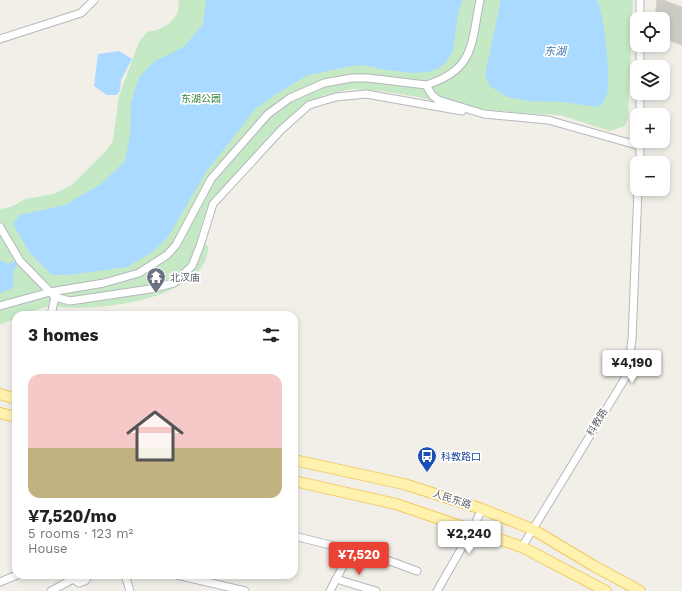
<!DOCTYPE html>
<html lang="en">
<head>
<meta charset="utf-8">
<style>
  body { margin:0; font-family:"Work Sans","Noto Sans SC",sans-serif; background:#f6f6f6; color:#202124; height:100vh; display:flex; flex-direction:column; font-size:15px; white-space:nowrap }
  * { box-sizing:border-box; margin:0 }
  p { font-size:13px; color:#757577 }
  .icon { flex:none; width:22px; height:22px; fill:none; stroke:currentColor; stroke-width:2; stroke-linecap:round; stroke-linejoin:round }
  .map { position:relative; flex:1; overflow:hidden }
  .sheet { position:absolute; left:12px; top:311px; width:286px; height:268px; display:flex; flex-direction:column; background:#fff; border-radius:12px; box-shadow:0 2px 6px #0003 }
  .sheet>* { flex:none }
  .tools { position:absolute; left:630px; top:12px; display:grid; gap:8px }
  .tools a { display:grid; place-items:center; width:40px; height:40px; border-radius:8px; background:#fff; box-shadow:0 2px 6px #0003; font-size:20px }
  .price { position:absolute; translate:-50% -34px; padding:0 9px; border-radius:4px; background:#fff; color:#222; font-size:13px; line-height:26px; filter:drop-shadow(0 1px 2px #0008) }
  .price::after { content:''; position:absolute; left:50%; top:24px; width:12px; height:9px; margin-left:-6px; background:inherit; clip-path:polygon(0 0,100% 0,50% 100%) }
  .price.on { background:#ea4335; color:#fff }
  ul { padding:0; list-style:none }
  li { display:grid; align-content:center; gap:8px; height:212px; padding:0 16px }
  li+li { border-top:1px solid #e0e0e0 }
  li span { display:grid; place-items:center; height:124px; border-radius:12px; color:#555 }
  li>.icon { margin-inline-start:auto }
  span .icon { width:72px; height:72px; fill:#fffc; stroke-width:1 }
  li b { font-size:17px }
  h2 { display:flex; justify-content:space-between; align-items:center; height:48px; padding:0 16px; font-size:17px }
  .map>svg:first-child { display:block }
  .green { fill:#c5e8c5 }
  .water { fill:#aadaff }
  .building { fill:#cccac5; stroke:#d6d1c6 }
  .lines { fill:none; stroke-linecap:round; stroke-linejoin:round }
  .street-casing { stroke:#b5b8bc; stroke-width:9 }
  .primary-casing { stroke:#f2c960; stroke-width:12 }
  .street { stroke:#fff; stroke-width:7 }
  .primary { stroke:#fff2af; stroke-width:10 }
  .labels { text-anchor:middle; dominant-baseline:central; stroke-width:3.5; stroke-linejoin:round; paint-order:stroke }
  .park-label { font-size:10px; fill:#348238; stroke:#fff }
  .worship-label { font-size:10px; fill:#5b616d; stroke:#fff; text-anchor:start }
  .street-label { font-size:10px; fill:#5f6368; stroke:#fff }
  .transit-label { font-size:10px; fill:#164399; stroke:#fff; text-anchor:start }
  .water-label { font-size:11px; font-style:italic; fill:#4174aa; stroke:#fff }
</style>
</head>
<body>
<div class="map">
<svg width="682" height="591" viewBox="0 0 682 591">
  <rect width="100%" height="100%" fill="#f1efe8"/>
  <!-- green -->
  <path class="green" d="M178,0h455l-5,117 -3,9 -15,5 -50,-16 -41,-2 -66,-7 -35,-9 -37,-6 -29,-2 -28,6 -21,10 -22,21 -70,75 -8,19 -9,30 10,-6 5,3c-2,6 -3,15 -7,20 -28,32 -80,39 -121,41 -10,0 -24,-2 -33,-1 -11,1 -21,8 -32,8v3l-16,7v-116l11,-2 14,-8 29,-5 19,-10 33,-33 7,-10 6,-45 20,-54 8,-10c16,-2 36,-13 31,-32z"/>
  <!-- water -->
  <g class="water">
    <path d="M206,0h256l-4,15 -5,36 -8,12 -6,5 -11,4 -14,1 -28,-3 -22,-5 -12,1 -44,9 -30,18 -22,15 -50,64 -38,65 -14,14 -27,16 -59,8h-16l-22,-22 -17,-29 6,-9 46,-10 36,-21 24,-23 5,-25 1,-32 5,-18 4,-10 15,-15 29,-14 19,-23z"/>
    <path d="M501,0h96c7,15 13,71 11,88 0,8 -4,13 -9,19l-37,-5 -34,-1 -21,-4 -17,-11 -5,-11z"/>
    <path d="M119,51l13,8 -11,21 -1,10 -3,5h-10l-13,-9 4,-32z"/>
    <path d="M0,260l8,4 5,-3 4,3 -4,7v17l-13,5z"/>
  </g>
  <!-- building -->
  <path class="building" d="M657,0h6l19,7v38l-19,-7v-19h-8z"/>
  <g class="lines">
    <!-- street casing -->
    <g class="street-casing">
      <g id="street">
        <path d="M640,19v-19"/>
        <path d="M0,39l81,-26 13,-13"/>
        <path d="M640,67v-22"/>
        <path d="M426,85c49,-15 45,-41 54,-85"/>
        <path d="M640,115v-22"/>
        <path d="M640,163v-22"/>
        <path d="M0,227l20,34 35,36 15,4 80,-12 24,-6 18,-17 8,-20 13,-42 68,-74 28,-25 27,-8 30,-3 96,17"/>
        <path d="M0,306l50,-14 54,-9 35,-10 28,-18 9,-10 35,-66 57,-65 22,-16 34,-15 28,-5h16l58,7 6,10 6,5 46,14 64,6 92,26"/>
        <path d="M51,315l4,-18"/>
        <path d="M294,536l85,21 38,14"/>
        <path d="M522,547l105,-172 5,-35 6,-151"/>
        <path d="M71,575l2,4 6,4 6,-2 4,-6"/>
        <path d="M125,575l5,16"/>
        <path d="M177,575l68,16"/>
        <path d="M336,579l40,12"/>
        <path d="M0,582l17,-7"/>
        <path d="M51,591l22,-12"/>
        <path d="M330,591l13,-25 7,-16"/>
        <path d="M437,591l35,-61 10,-21"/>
      </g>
    </g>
    <!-- primary casing -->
    <g class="primary-casing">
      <g id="primary">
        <path d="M0,394l16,5"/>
        <path d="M0,413l16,4"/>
        <path d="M294,460l110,24 78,25 50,20 62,37 46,25"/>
        <path d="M294,481l102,23 126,43 84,44"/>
      </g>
    </g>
    <!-- street -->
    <use href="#street" class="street"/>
    <!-- primary -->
    <use href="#primary" class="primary"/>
  </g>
  <!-- icons -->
  <defs>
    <g id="temple-pin" transform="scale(1)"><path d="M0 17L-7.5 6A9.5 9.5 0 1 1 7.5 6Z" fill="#6b7280" stroke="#fff"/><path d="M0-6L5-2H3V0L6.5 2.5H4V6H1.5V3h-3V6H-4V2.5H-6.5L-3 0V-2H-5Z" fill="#fff"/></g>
    <g id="bus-pin" transform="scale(1)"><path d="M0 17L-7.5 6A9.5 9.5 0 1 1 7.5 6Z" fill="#1a4fb4" stroke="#fff"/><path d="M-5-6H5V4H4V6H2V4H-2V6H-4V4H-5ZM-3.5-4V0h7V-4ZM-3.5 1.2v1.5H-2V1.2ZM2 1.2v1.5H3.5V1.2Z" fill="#fff"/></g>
  </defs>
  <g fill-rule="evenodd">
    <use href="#temple-pin" x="156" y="277"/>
    <use href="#bus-pin" x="427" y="456"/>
  </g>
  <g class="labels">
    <!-- park labels -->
    <g class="park-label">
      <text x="201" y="98">东湖公园</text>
    </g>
    <!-- worship labels -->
    <g class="worship-label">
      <text x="170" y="277">北汊庙</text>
    </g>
    <!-- street labels -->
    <g class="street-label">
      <text transform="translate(597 422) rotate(-59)">科教路</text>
      <text transform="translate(452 499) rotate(18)">人民东路</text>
    </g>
    <!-- transit labels -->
    <g class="transit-label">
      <text x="441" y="456">科教路口</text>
    </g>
    <!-- water labels -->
    <g class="water-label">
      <text x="555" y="51">东湖</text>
    </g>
  </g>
</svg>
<div class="tools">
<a><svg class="icon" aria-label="locate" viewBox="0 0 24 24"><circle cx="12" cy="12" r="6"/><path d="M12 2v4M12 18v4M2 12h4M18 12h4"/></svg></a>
<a><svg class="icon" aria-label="layers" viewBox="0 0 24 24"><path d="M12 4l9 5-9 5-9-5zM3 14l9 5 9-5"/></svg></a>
<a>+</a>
<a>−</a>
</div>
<b class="price" style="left:632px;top:384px">¥4,190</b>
<b class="price" style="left:469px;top:555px">¥2,240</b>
<b class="price on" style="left:359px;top:576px">¥7,520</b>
<section class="sheet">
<h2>3 homes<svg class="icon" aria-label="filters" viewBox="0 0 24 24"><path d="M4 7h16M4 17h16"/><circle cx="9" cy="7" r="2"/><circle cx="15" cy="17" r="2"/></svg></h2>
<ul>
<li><span style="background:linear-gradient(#f6c9c9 60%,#c2b280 0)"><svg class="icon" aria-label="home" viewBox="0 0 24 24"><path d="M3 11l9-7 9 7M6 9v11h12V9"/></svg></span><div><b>¥7,520/mo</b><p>5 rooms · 123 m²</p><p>House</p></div></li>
</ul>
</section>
</div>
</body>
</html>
